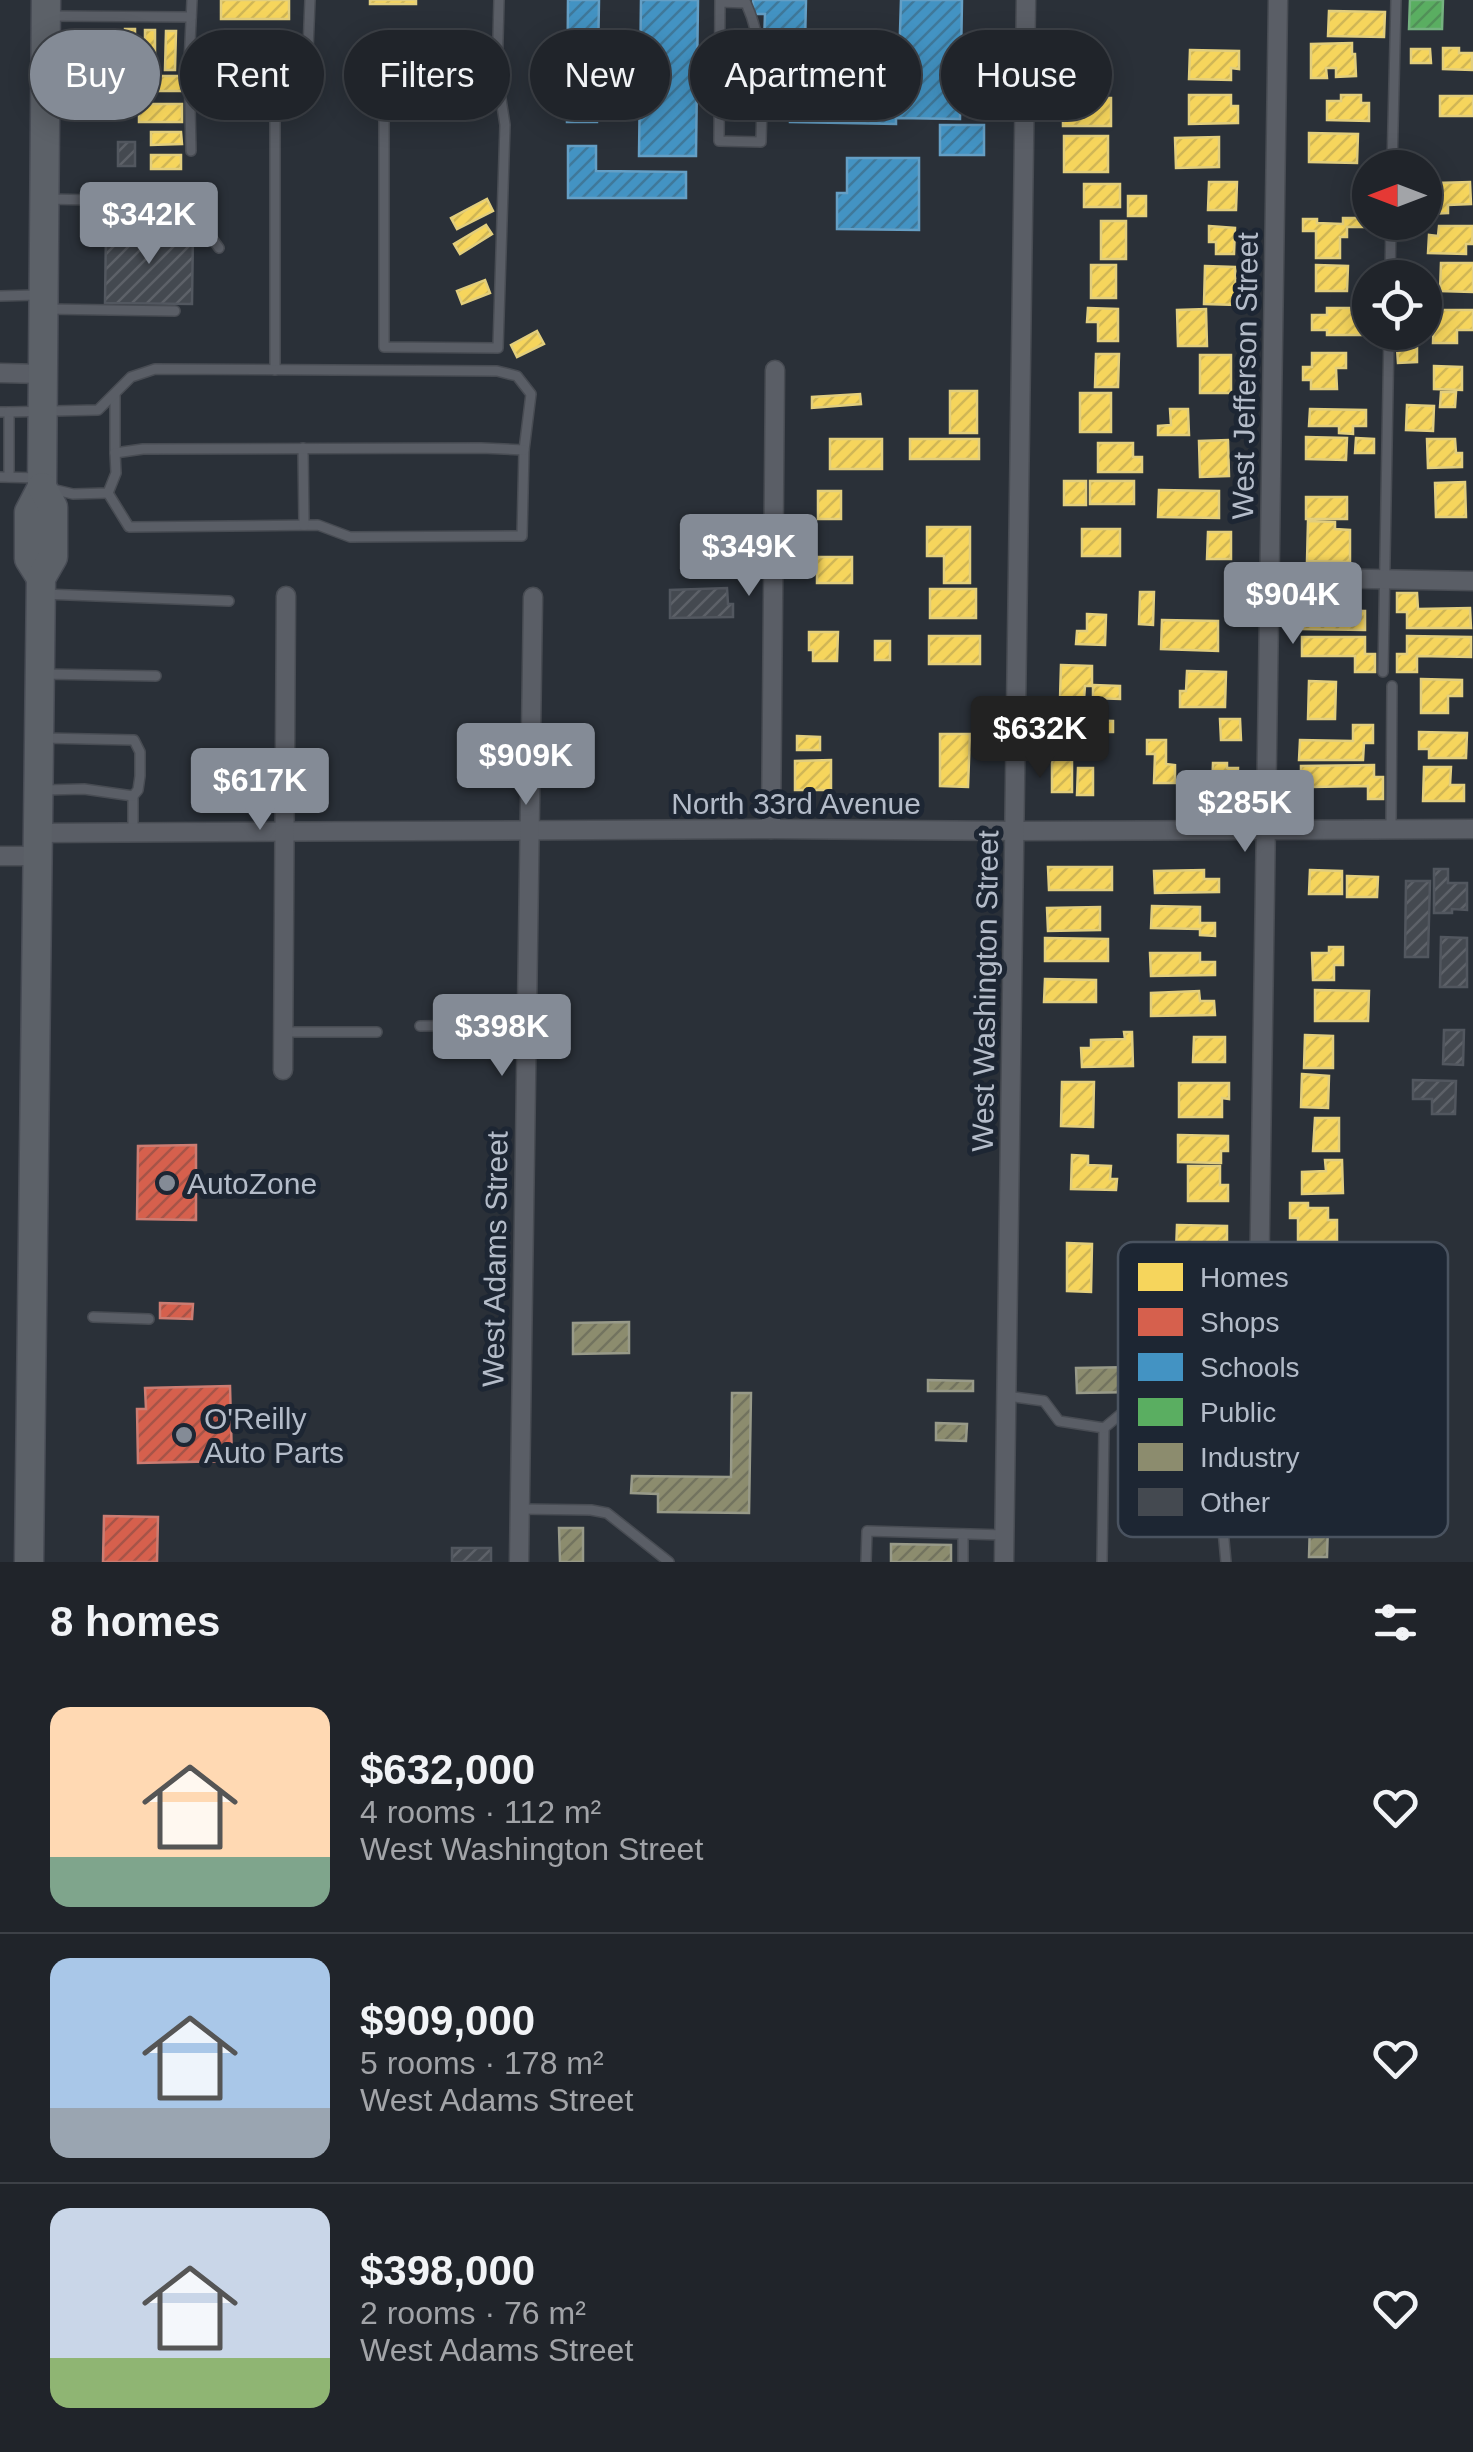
<!DOCTYPE html>
<html lang="en">
<head>
<meta charset="utf-8">
<style>
  body { margin:0; font-family:Helvetica,sans-serif; background:#282c32; color:#f1f3f6; height:100vh; display:flex; flex-direction:column; font-size:38px; white-space:nowrap }
  * { box-sizing:border-box; margin:0 }
  p { font-size:32px; color:#a2a4a8 }
  .icon { flex:none; width:55px; height:55px; fill:none; stroke:currentColor; stroke-width:2; stroke-linecap:round; stroke-linejoin:round }
  .map { position:relative; height:1562px; overflow:hidden }
  .drawer { display:flex; flex-direction:column; background:#20242a; flex:1 }
  .drawer>* { flex:none }
  .top-card { position:absolute; left:30px; top:30px; width:1415px; height:90px; display:flex; gap:20px }
  .needle { width:65px; rotate:270deg }
  .fabs { position:absolute; left:1352px; top:150px; display:grid; gap:20px }
  .fabs a { display:grid; place-items:center; width:90px; height:90px; border-radius:50%; background:#20242a; box-shadow:0 5px 25px #0003,0 0 0 2px #3d4147; font-size:50px }
  .price { position:absolute; translate:-50% -85px; padding:0 22px; border-radius:10px; background:#848b96; color:#fff; font-size:32px; line-height:65px; filter:drop-shadow(0 2px 5px #0008) }
  .price::after { content:''; position:absolute; left:50%; top:60px; width:30px; height:22px; margin-left:-15px; background:inherit; clip-path:polygon(0 0,100% 0,50% 100%) }
  .price.on { background:#222; color:#fff }
  ul { padding:0; list-style:none }
  li { display:flex; align-items:center; gap:30px; height:250px; padding:0 50px }
  li+li { border-top:2px solid #3d4147 }
  li span { display:grid; place-items:center; flex:none; width:280px; height:200px; border-radius:20px; color:#555 }
  li>.icon { margin-inline-start:auto }
  span .icon { width:120px; height:120px; fill:#fffc; stroke-width:1 }
  li b { font-size:42px }
  h2 { display:flex; justify-content:space-between; align-items:center; height:120px; padding:0 50px; font-size:42px }
  .chip { padding:0 35px; border-radius:45px; background:#20242a; box-shadow:0 5px 25px #0003,0 0 0 2px #3d4147; font-size:35px; line-height:90px }
  .chip.on { background:#848b96; color:#fff }
  .map>svg:first-child { display:block }
  .homes { fill:url(#homes-hatch); stroke:#e2ce7d; stroke-width:2.5 }
  .shops { fill:url(#shops-hatch); stroke:#cc7c72; stroke-width:2.5 }
  .schools { fill:url(#schools-hatch); stroke:#659fc5; stroke-width:2.5 }
  .public { fill:url(#public-hatch); stroke:#75b280; stroke-width:2.5 }
  .industry { fill:url(#industry-hatch); stroke:#989a89; stroke-width:2.5 }
  .building { fill:url(#building-hatch); stroke:#52575f; stroke-width:2.5 }
  .lines { fill:none; stroke-linecap:round; stroke-linejoin:round }
  .service-casing { stroke:#484c53; stroke-width:12 }
  .minor-casing { stroke:#484c53; stroke-width:21 }
  .primary-casing { stroke:#484c55; stroke-width:31 }
  .service { stroke:#5a5e66; stroke-width:9 }
  .minor { stroke:#5a5e66; stroke-width:18 }
  .primary { stroke:#5c6168; stroke-width:28 }
  .poi-dot { fill:#848b96; stroke:#1d2633; stroke-width:4 }
  .labels { text-anchor:middle; dominant-baseline:central; stroke-width:10; stroke-linejoin:round; paint-order:stroke }
  .street-label { font-size:30px; fill:#b4bcc9; stroke:#1d2633 }
  .poi-label { font-size:30px; fill:#b4bcc9; stroke:#1d2633; text-anchor:start }
  .key { fill:#1d2633; stroke:#4a5360; stroke-width:2.5 }
  .key-label { font-size:28px; fill:#b4bcc9 }
</style>
</head>
<body>
<div class="map">
<svg width="1473" height="1562" viewBox="0 0 1473 1562">
  <defs>
    <pattern id="homes-hatch" width="6" height="6" patternUnits="userSpaceOnUse" patternTransform="scale(2.5)"><rect width="6" height="6" fill="#f6d55c"/><path d="M-1 1l2-2M0 6l6-6M5 7l2-2" fill="none" stroke="#d0b656"/></pattern>
    <pattern id="shops-hatch" width="6" height="6" patternUnits="userSpaceOnUse" patternTransform="scale(2.5)"><rect width="6" height="6" fill="#d6604d"/><path d="M-1 1l2-2M0 6l6-6M5 7l2-2" fill="none" stroke="#a65448"/></pattern>
    <pattern id="schools-hatch" width="6" height="6" patternUnits="userSpaceOnUse" patternTransform="scale(2.5)"><rect width="6" height="6" fill="#4393c3"/><path d="M-1 1l2-2M0 6l6-6M5 7l2-2" fill="none" stroke="#3f789a"/></pattern>
    <pattern id="public-hatch" width="6" height="6" patternUnits="userSpaceOnUse" patternTransform="scale(2.5)"><rect width="6" height="6" fill="#5aae61"/><path d="M-1 1l2-2M0 6l6-6M5 7l2-2" fill="none" stroke="#519058"/></pattern>
    <pattern id="industry-hatch" width="6" height="6" patternUnits="userSpaceOnUse" patternTransform="scale(2.5)"><rect width="6" height="6" fill="#8c8c6e"/><path d="M-1 1l2-2M0 6l6-6M5 7l2-2" fill="none" stroke="#72735f"/></pattern>
    <pattern id="building-hatch" width="6" height="6" patternUnits="userSpaceOnUse" patternTransform="scale(2.5)"><rect width="6" height="6" fill="#444950"/><path d="M-1 1l2-2M0 6l6-6M5 7l2-2" fill="none" stroke="#5d6168"/></pattern>
  </defs>
  <rect width="100%" height="100%" fill="#2a3038"/>
  <!-- homes -->
  <g class="homes">
    <rect x="221" y="0" width="68" height="19"/>
    <rect x="370" y="0" width="46" height="4"/>
    <path d="M1329,11l56,1 -1,25 -56,-1z"/>
    <rect x="125" y="29" width="10" height="38"/>
    <rect x="92" y="30" width="9" height="42"/>
    <rect x="145" y="30" width="10" height="40"/>
    <path d="M166,31h10l-1,39h-10z"/>
    <path d="M1352,43v11h3l1,22 -20,1v-9h-10l1,10h-16v-34z"/>
    <path d="M1443,48h16v5h13v17l-29,-1z"/>
    <path d="M1411,49h19l1,14h-20z"/>
    <path d="M1190,50l49,1v18l-8,-1v12l-42,-1z"/>
    <rect x="149" y="76" width="33" height="15"/>
    <path d="M1189,95h42v11h7v17l-49,1z"/>
    <path d="M1341,95h20v8h8v18l-42,-1v-19h14z"/>
    <rect x="1440" y="96" width="33" height="20"/>
    <rect x="1063" y="98" width="48" height="28"/>
    <path d="M139,99h11v5h32v18h-43z"/>
    <path d="M151,132h30l1,12 -31,1z"/>
    <path d="M1309,133l49,1 -1,29 -48,-1z"/>
    <rect x="1064" y="136" width="44" height="36"/>
    <path d="M1219,137v30l-43,1 -1,-30z"/>
    <rect x="151" y="155" width="30" height="14"/>
    <path d="M1209,182h28l-1,28h-28z"/>
    <path d="M1470,182l1,22 -23,1v8l-21,1v-17h10l-1,-14z"/>
    <rect x="1084" y="184" width="36" height="23"/>
    <rect x="1128" y="196" width="18" height="20"/>
    <path d="M487,199l6,12 -36,18 -6,-11z"/>
    <path d="M1343,218h27l2,9h-25v10h-7v21h-24v-27h-13v-12h14v4l26,1z"/>
    <rect x="1101" y="221" width="25" height="38"/>
    <path d="M486,225l6,9 -32,20 -6,-10z"/>
    <path d="M1209,226l26,2 -1,26h-18v-12h-7z"/>
    <path d="M1439,226h34l-1,18h-6v10l-38,-1 1,-18 9,1z"/>
    <path d="M1441,263h32v29l-33,-1z"/>
    <rect x="1091" y="265" width="25" height="33"/>
    <path d="M1316,265l32,1 -1,25h-31z"/>
    <path d="M1205,266l30,1 2,38 -33,-1z"/>
    <path d="M485,280l5,13 -28,11 -5,-13z"/>
    <path d="M1088,308l30,1v32h-20v-19h-11z"/>
    <path d="M1327,308h43v24l2,3h-45v-5h-15v-15h15z"/>
    <path d="M1206,309l1,37h-29l-1,-36z"/>
    <path d="M1434,310h39v20h-16v13h-24z"/>
    <path d="M537,331l7,13 -27,13 -6,-12z"/>
    <path d="M1397,348h20v14l-19,1z"/>
    <path d="M1312,353h34v15h-10l1,21h-26v-9h-8v-13h9z"/>
    <path d="M1096,354h23l-1,33h-23z"/>
    <rect x="1200" y="355" width="31" height="38"/>
    <path d="M1434,366l28,1v23l-28,-1z"/>
    <rect x="950" y="391" width="27" height="42"/>
    <path d="M1441,392h15l-1,15h-15z"/>
    <rect x="1080" y="393" width="31" height="39"/>
    <path d="M860,394l1,10 -49,4v-11z"/>
    <path d="M1407,405l27,1 -1,25 -27,-1z"/>
    <path d="M1170,409h18l1,26h-31v-9l13,-1z"/>
    <path d="M1310,409l56,1v16h-13v8l-14,-1v-7h-30z"/>
    <path d="M1306,437l41,1 -1,22 -40,-1z"/>
    <path d="M1356,438l18,1v14h-19z"/>
    <rect x="830" y="439" width="52" height="30"/>
    <rect x="910" y="439" width="69" height="20"/>
    <path d="M1427,439h28l1,14h6v14l-34,1z"/>
    <path d="M1228,440l1,36 -29,1 -1,-36z"/>
    <path d="M1098,443h35v14h9v15h-44z"/>
    <rect x="1064" y="481" width="22" height="24"/>
    <rect x="1090" y="481" width="44" height="23"/>
    <path d="M1465,482l1,35h-30l-1,-34z"/>
    <path d="M1159,490l60,1v27l-61,-1z"/>
    <rect x="818" y="491" width="23" height="28"/>
    <rect x="1306" y="497" width="41" height="22"/>
    <path d="M1308,521l27,1v7l15,1v32l-43,-1z"/>
    <path d="M927,527h43v56h-26v-27h-17z"/>
    <rect x="1082" y="529" width="38" height="27"/>
    <path d="M1208,532h23v27h-24z"/>
    <rect x="817" y="557" width="35" height="26"/>
    <rect x="930" y="589" width="46" height="29"/>
    <path d="M1140,592h14l-1,33 -14,-1z"/>
    <path d="M1397,593h20l1,16 52,-1 1,20h-64v-16h-10z"/>
    <path d="M1301,610l64,1v19l-64,-1z"/>
    <path d="M1087,614l19,1 -1,30 -29,-1 1,-13h10z"/>
    <path d="M1162,620l56,1v30l-57,-2z"/>
    <path d="M809,632h29l-1,29h-24v-11h-4z"/>
    <rect x="929" y="636" width="51" height="28"/>
    <path d="M1407,636l64,1v20l-54,-1v16h-20v-18h10z"/>
    <path d="M1302,637h63v17h10v18h-20v-16h-53z"/>
    <rect x="875" y="641" width="15" height="19"/>
    <path d="M1061,665l31,1v20h-7l-1,13h-24z"/>
    <path d="M1187,671l39,1 -1,35h-45v-16h6z"/>
    <path d="M1421,679l41,1v16h-14v17h-27z"/>
    <path d="M1309,681l27,1 -1,37h-27z"/>
    <path d="M1093,685l27,1v13l-27,-1z"/>
    <path d="M1220,719h20l1,21h-20z"/>
    <path d="M1081,720l32,1v11h-7v17l-26,-1z"/>
    <path d="M1353,725h20v18h-9l-1,17h-64l1,-20 53,1z"/>
    <path d="M1419,732l48,1 -1,25h-37v-9h-10z"/>
    <path d="M940,734h30l-2,53 -28,-1z"/>
    <path d="M797,736l23,1v13h-23z"/>
    <path d="M1147,740h19v24l9,1v18h-21l1,-29h-8z"/>
    <path d="M831,760v30h-36v-29z"/>
    <rect x="1052" y="760" width="20" height="32"/>
    <path d="M1213,763h14v5h11l-1,23h-25z"/>
    <path d="M1374,765v12h9v22h-15v-13l-57,1v13h-16v-17h6v-17z"/>
    <path d="M1424,767h27l-1,18h14v16h-41z"/>
    <path d="M1078,768h15v27h-16z"/>
    <path d="M1048,867h64v23h-63z"/>
    <path d="M1204,870v9h15v13l-64,1 -1,-22z"/>
    <path d="M1310,870l32,1v23h-33z"/>
    <path d="M1347,876l31,1 -1,20h-30z"/>
    <path d="M1152,906l48,1v16h15v13l-15,-1v-6l-49,-1z"/>
    <path d="M1100,907v23l-52,1 -1,-23z"/>
    <path d="M1045,938l63,1v22h-63z"/>
    <path d="M1329,947h14v18h-9v15h-21l-1,-27h17z"/>
    <path d="M1150,953h50v9h15v13l-64,1z"/>
    <path d="M1045,979l51,1v22h-52z"/>
    <path d="M1315,990l54,1 -1,30h-53z"/>
    <path d="M1199,991l1,10h14l1,14 -64,1v-23z"/>
    <path d="M1124,1032h8l1,34 -51,1 -1,-19h10v-8l34,-1z"/>
    <path d="M1305,1035l28,1v32h-29z"/>
    <path d="M1194,1037h31v25h-32z"/>
    <path d="M1302,1074l27,2 -1,32 -27,-1z"/>
    <path d="M1062,1082h32l-1,45 -32,-1z"/>
    <path d="M1179,1083h50v16l-7,-1v19h-43z"/>
    <path d="M1315,1118h24v33h-26z"/>
    <path d="M1178,1135l50,1v15h-7v12l-43,-1z"/>
    <path d="M1072,1155l16,1v9l23,1 -1,13h7l-1,11 -45,-1z"/>
    <path d="M1325,1160h17l1,33 -41,1v-22l24,-1z"/>
    <path d="M1188,1166h32v19h8v16h-40z"/>
    <path d="M1290,1203h18v5h20v12h9v21h-39v-23h-8z"/>
    <path d="M1177,1225l50,1v15h-7v11h-44z"/>
    <path d="M1067,1243l25,1 -1,48 -24,-1z"/>
  </g>
  <!-- shops -->
  <g class="shops">
    <path d="M196,1145v75l-59,-1 1,-73z"/>
    <path d="M160,1303l33,1 -1,15 -32,-1z"/>
    <path d="M230,1386l2,75 -94,2 -1,-54h9l-1,-21z"/>
    <path d="M104,1516l54,1 -1,45h-54z"/>
  </g>
  <!-- schools -->
  <g class="schools">
    <path d="M568,0h31l-2,122h-30z"/>
    <path d="M641,0h57l-2,156h-57z"/>
    <path d="M753,0h53l-1,44h-7v12l-25,-1v-13h-9l1,-28h-12z"/>
    <path d="M901,0h61l-2,119 -64,-1v6l-106,-2 2,-61 107,2z"/>
    <rect x="940" y="125" width="44" height="30"/>
    <path d="M568,146h28v25l90,1v26h-118z"/>
    <path d="M847,158h72v72l-82,-1v-36h10z"/>
  </g>
  <!-- public -->
  <path class="public" d="M1410,0h33l-1,29h-33z"/>
  <!-- industry -->
  <g class="industry">
    <path d="M629,1322v31l-56,1v-31z"/>
    <path d="M1136,1367v25l-59,1 -1,-25z"/>
    <path d="M928,1380l45,1v10h-45z"/>
    <path d="M732,1393h19l-2,120 -91,-1v-18l-27,-1 1,-17 99,1z"/>
    <path d="M936,1423l31,1 -1,17 -30,-1z"/>
    <path d="M1310,1524l18,1 -1,32h-18z"/>
    <path d="M559,1528h24v34h-23z"/>
    <path d="M891,1544l60,1v17h-60z"/>
  </g>
  <!-- building -->
  <g class="building">
    <rect x="123" y="79" width="13" height="16"/>
    <rect x="118" y="142" width="17" height="24"/>
    <path d="M106,230l87,2 -1,72 -87,-1z"/>
    <path d="M727,588l1,16h5v13l-63,1v-28z"/>
    <path d="M1434,869h14v14h19v27l-15,-1v4h-18z"/>
    <path d="M1406,881h24l-2,76h-23z"/>
    <path d="M1441,937l26,1v49h-27z"/>
    <path d="M1444,1030h20l-1,35 -20,-1z"/>
    <path d="M1413,1080l43,1 -1,33h-23v-15h-19z"/>
    <rect x="452" y="1548" width="39" height="14"/>
  </g>
  <g class="lines">
    <!-- service casing -->
    <g class="service-casing">
      <g id="service">
        <path d="M192,0l-3,64 95,4"/>
        <path d="M720,0l-1,141 42,1c1,-48 5,-95 -15,-139l-26,-1"/>
        <path d="M49,16l142,1"/>
        <path d="M189,64l2,87"/>
        <path d="M498,80l-114,4v263l114,1 7,-223 -7,-45 -1,-3 2,-77"/>
        <path d="M1392,168l4,-168"/>
        <path d="M47,199l139,3 33,46"/>
        <path d="M1390,278l1,-56"/>
        <path d="M0,296l37,-1"/>
        <path d="M46,309l129,2"/>
        <path d="M275,370v-283l9,-19 24,-19 2,-49"/>
        <path d="M115,395v58"/>
        <path d="M0,412h9v65"/>
        <path d="M9,412l89,-2 33,-33 24,-8 342,2 20,5 14,18 -7,56 -2,86 -172,1 -32,-12 -189,2 -21,-34"/>
        <path d="M303,448l1,77"/>
        <path d="M0,477l40,1"/>
        <path d="M52,489l21,5 35,-1 8,-20 -1,-20 28,-4 338,-1 43,2"/>
        <path d="M43,594l186,7"/>
        <path d="M1383,672l6,-340"/>
        <path d="M42,674l114,2"/>
        <path d="M43,738l91,2 6,12v24l-2,14 -5,6v37"/>
        <path d="M45,790l39,-1 49,7"/>
        <path d="M1391,828l1,-142"/>
        <path d="M420,1026l72,-1 10,5 24,3"/>
        <path d="M283,1032h94"/>
        <path d="M93,1317l56,2"/>
        <path d="M1007,1396l37,5 15,20 45,7 -2,134"/>
        <path d="M1104,1428l48,-40 32,11 30,33 12,130"/>
        <path d="M520,1509l71,1 16,3 62,49"/>
        <path d="M963,1534v28"/>
        <path d="M866,1562l1,-31 137,4"/>
      </g>
    </g>
    <!-- minor casing -->
    <g class="minor-casing">
      <g id="minor">
        <path d="M0,373l43,1"/>
        <path d="M1270,577l203,4"/>
        <path d="M771,829l4,-459"/>
        <path d="M36,833l735,-4 244,2 458,-2"/>
        <path d="M0,856h36"/>
        <path d="M283,1070l3,-474"/>
        <path d="M1259,1293l19,-1293"/>
        <path d="M519,1562l14,-965"/>
        <path d="M1004,1562l22,-1562"/>
      </g>
    </g>
    <!-- primary casing -->
    <g class="primary-casing">
      <g id="primary">
        <path d="M41,578l-12,-19v-47l13,-25 4,-487"/>
        <path d="M29,1562l12,-984 12,-21v-50l-11,-20"/>
      </g>
    </g>
    <!-- service -->
    <use href="#service" class="service"/>
    <!-- minor -->
    <use href="#minor" class="minor"/>
    <!-- primary -->
    <use href="#primary" class="primary"/>
  </g>
  <!-- markers -->
  <g class="poi-dot">
    <circle cx="167" cy="1183" r="10"/>
    <circle cx="184" cy="1435" r="10"/>
  </g>
  <g class="labels">
    <!-- street labels -->
    <g class="street-label">
      <text transform="translate(1245 376) rotate(-89)">West Jefferson Street</text>
      <text x="796" y="803">North 33rd Avenue</text>
      <text transform="translate(985 991) rotate(-89)">West Washington Street</text>
      <text transform="translate(495 1259) rotate(-89)">West Adams Street</text>
    </g>
    <!-- poi labels -->
    <g class="poi-label">
      <text x="187" y="1183">AutoZone</text>
      <text x="204" y="1418">O'Reilly<tspan x="204" dy="34">Auto Parts</tspan></text>
    </g>
  </g>
  <!-- legend -->
  <rect x="1118" y="1242" width="330" height="295" rx="15" class="key"/>
  <rect x="1138" y="1263" width="45" height="28" fill="#f6d55c"/>
  <rect x="1138" y="1308" width="45" height="28" fill="#d6604d"/>
  <rect x="1138" y="1353" width="45" height="28" fill="#4393c3"/>
  <rect x="1138" y="1398" width="45" height="28" fill="#5aae61"/>
  <rect x="1138" y="1443" width="45" height="28" fill="#8c8c6e"/>
  <rect x="1138" y="1488" width="45" height="28" fill="#444950"/>
  <g class="key-label">
    <text x="1200" y="1287">Homes</text>
    <text x="1200" y="1332">Shops</text>
    <text x="1200" y="1377">Schools</text>
    <text x="1200" y="1422">Public</text>
    <text x="1200" y="1467">Industry</text>
    <text x="1200" y="1512">Other</text>
  </g>
</svg>
<div class="fabs">
<a><svg class="needle" viewBox="-14 -14 28 28"><path d="M0-13l5 13h-10z" fill="#e53935"/><path d="M0 13l5-13h-10z" fill="#a2a4a8"/></svg></a>
<a><svg class="icon" aria-label="locate" viewBox="0 0 24 24"><circle cx="12" cy="12" r="6"/><path d="M12 2v4M12 18v4M2 12h4M18 12h4"/></svg></a>
</div>
<b class="price" style="left:149px;top:267px">$342K</b>
<b class="price" style="left:749px;top:599px">$349K</b>
<b class="price" style="left:1293px;top:647px">$904K</b>
<b class="price on" style="left:1040px;top:781px">$632K</b>
<b class="price" style="left:526px;top:808px">$909K</b>
<b class="price" style="left:260px;top:833px">$617K</b>
<b class="price" style="left:1245px;top:855px">$285K</b>
<b class="price" style="left:502px;top:1079px">$398K</b>
<div class="top-card">
<a class="chip on">Buy</a>
<a class="chip">Rent</a>
<a class="chip">Filters</a>
<a class="chip">New</a>
<a class="chip">Apartment</a>
<a class="chip">House</a>
</div>
</div>
<section class="drawer">
<h2>8 homes<svg class="icon" aria-label="filters" viewBox="0 0 24 24"><path d="M4 7h16M4 17h16"/><circle cx="9" cy="7" r="2"/><circle cx="15" cy="17" r="2"/></svg></h2>
<ul>
<li><span style="background:linear-gradient(#ffd9b3 75%,#7fa58c 0)"><svg class="icon" aria-label="home" viewBox="0 0 24 24"><path d="M3 11l9-7 9 7M6 9v11h12V9"/></svg></span><div><b>$632,000</b><p>4 rooms · 112 m²</p><p>West Washington Street</p></div><svg class="icon" aria-label="heart" viewBox="0 0 24 24"><path d="M12 20l-8-8c-3-5 5-10 8-4 3-6 11-1 8 4z"/></svg></li>
<li><span style="background:linear-gradient(#a9c7e8 75%,#9aa5b1 0)"><svg class="icon" aria-label="home" viewBox="0 0 24 24"><path d="M3 11l9-7 9 7M6 9v11h12V9"/></svg></span><div><b>$909,000</b><p>5 rooms · 178 m²</p><p>West Adams Street</p></div><svg class="icon" aria-label="heart" viewBox="0 0 24 24"><path d="M12 20l-8-8c-3-5 5-10 8-4 3-6 11-1 8 4z"/></svg></li>
<li><span style="background:linear-gradient(#c9d6e8 75%,#8fb573 0)"><svg class="icon" aria-label="home" viewBox="0 0 24 24"><path d="M3 11l9-7 9 7M6 9v11h12V9"/></svg></span><div><b>$398,000</b><p>2 rooms · 76 m²</p><p>West Adams Street</p></div><svg class="icon" aria-label="heart" viewBox="0 0 24 24"><path d="M12 20l-8-8c-3-5 5-10 8-4 3-6 11-1 8 4z"/></svg></li>
</ul>
</section>
</body>
</html>
